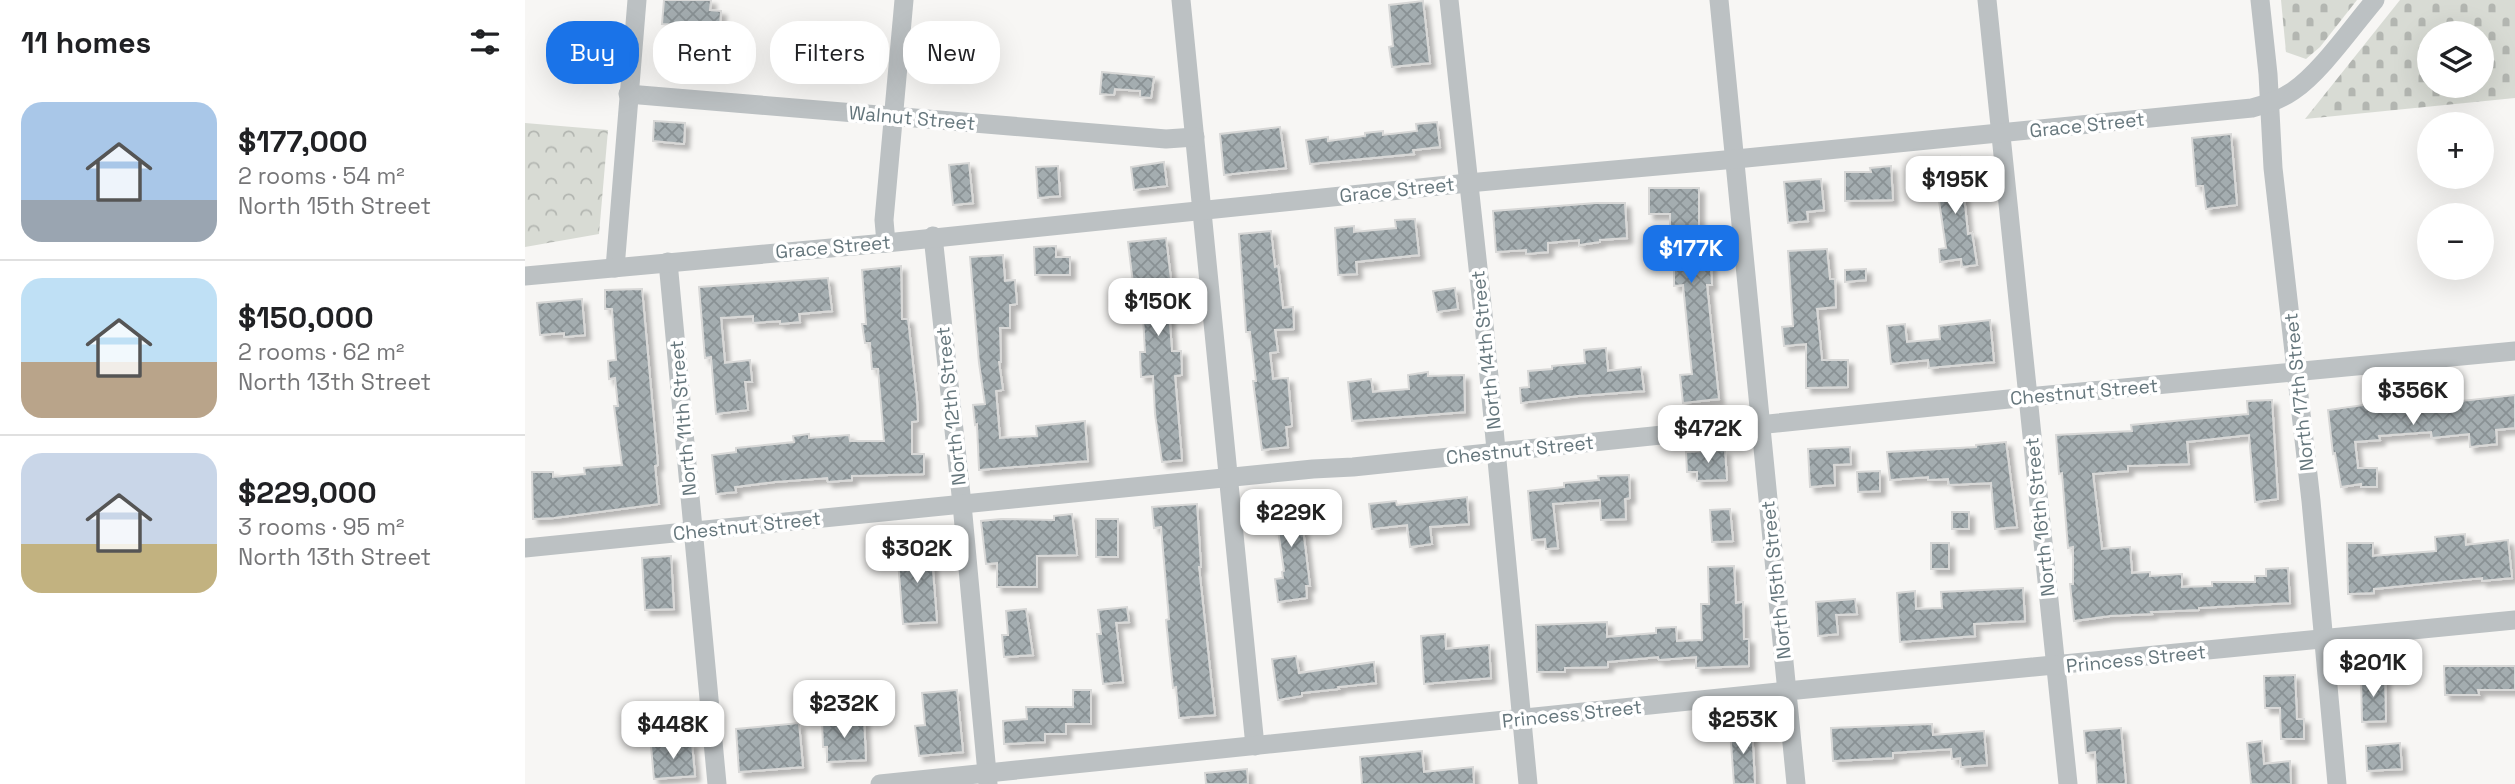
<!DOCTYPE html>
<html lang="en">
<head>
<meta charset="utf-8">
<style>
  body { margin:0; font-family:"Space Grotesk",sans-serif; background:#f2f2f2; color:#202124; height:100vh; display:flex; flex-direction:column; font-size:26px; white-space:nowrap }
  * { box-sizing:border-box; margin:0 }
  p { font-size:23px; color:#757577 }
  .icon { flex:none; width:38px; height:38px; fill:none; stroke:currentColor; stroke-width:2; stroke-linecap:round; stroke-linejoin:round }
  .map { position:relative; flex:1; overflow:hidden }
  .details { display:flex; flex-direction:column; background:#fff; width:525px }
  .details>* { flex:none }
  .hud { position:absolute; left:21px; top:21px; width:665px; height:63px; display:flex; gap:14px }
  .tools { position:absolute; left:1892px; top:21px; display:grid; gap:14px }
  .tools a { display:grid; place-items:center; width:77px; height:77px; border-radius:50%; background:#fff; box-shadow:0 7px 28px #0002; font-size:35px }
  .price { position:absolute; translate:-50% -60px; padding:0 16px; border-radius:14px; background:#fff; color:#222; font-size:23px; line-height:46px; filter:drop-shadow(0 2px 4px #0008) }
  .price::after { content:''; position:absolute; left:50%; top:42px; width:21px; height:16px; margin-left:-10px; background:inherit; clip-path:polygon(0 0,100% 0,50% 100%) }
  .price.current { background:#1a73e8; color:#fff }
  ul { padding:0; list-style:none }
  li { display:flex; align-items:center; gap:21px; height:175px; padding:0 21px }
  li+li { border-top:2px solid #e0e0e0 }
  li span { display:grid; place-items:center; flex:none; width:196px; height:140px; border-radius:21px; color:#555 }
  li>.icon { margin-inline-start:auto }
  span .icon { width:84px; height:84px; fill:#fffc; stroke-width:1 }
  li b { font-size:30px }
  h2 { display:flex; justify-content:space-between; align-items:center; height:84px; padding:0 21px; font-size:30px }
  .tag { padding:0 24px; border-radius:28px; background:#fff; box-shadow:0 7px 28px #0002; font-size:24px; line-height:63px }
  .tag.current { background:#1a73e8; color:#fff }
  main { display:flex; flex:1; min-height:0 }
  .map>svg:first-child { display:block }
  .forest { fill:url(#forest-crowns) }
  .cemetery { fill:url(#cemetery-stones); fill-rule:evenodd }
  .building { fill:url(#building-cross-hatch); stroke:#d8d8d7; stroke-width:2; filter:url(#shadow) }
  .lines { fill:none; stroke-linecap:round; stroke-linejoin:round }
  .minor { stroke:#bcc1c3; stroke-width:19 }
  .labels { text-anchor:middle; dominant-baseline:central; stroke-width:7; stroke-linejoin:round; paint-order:stroke }
  .street-label { font-size:19px; fill:#65767c; stroke:#fff }
</style>
</head>
<body>
<main>
<section class="details">
<h2>11 homes<svg class="icon" aria-label="filters" viewBox="0 0 24 24"><path d="M4 7h16M4 17h16"/><circle cx="9" cy="7" r="2"/><circle cx="15" cy="17" r="2"/></svg></h2>
<ul>
<li><span style="background:linear-gradient(#a9c7e8 70%,#9aa5b1 0)"><svg class="icon" aria-label="home" viewBox="0 0 24 24"><path d="M3 11l9-7 9 7M6 9v11h12V9"/></svg></span><div><b>$177,000</b><p>2 rooms · 54 m²</p><p>North 15th Street</p></div></li>
<li><span style="background:linear-gradient(#bfe0f5 60%,#b9a48a 0)"><svg class="icon" aria-label="home" viewBox="0 0 24 24"><path d="M3 11l9-7 9 7M6 9v11h12V9"/></svg></span><div><b>$150,000</b><p>2 rooms · 62 m²</p><p>North 13th Street</p></div></li>
<li><span style="background:linear-gradient(#c9d6e8 65%,#c2b280 0)"><svg class="icon" aria-label="home" viewBox="0 0 24 24"><path d="M3 11l9-7 9 7M6 9v11h12V9"/></svg></span><div><b>$229,000</b><p>3 rooms · 95 m²</p><p>North 13th Street</p></div></li>
</ul>
</section>
<div class="map">
<svg width="1990" height="784" viewBox="0 0 1990 784">
  <defs>
    <pattern id="forest-crowns" width="20" height="18" patternUnits="userSpaceOnUse" patternTransform="scale(1.75)"><rect width="20" height="18" fill="#d8dbd4"/><path d="M2 6a3 3 0 1 1 6 0M12 15a3 3 0 1 1 6 0" fill="none" stroke="#b3b6b1"/></pattern>
    <pattern id="cemetery-stones" width="16" height="16" patternUnits="userSpaceOnUse" patternTransform="scale(1.75)"><rect width="16" height="16" fill="#d8dbd4"/><path d="M2 7V4a2 2 0 0 1 4 0v3zM10 15v-3a2 2 0 0 1 4 0v3z" fill="#b3b6b1"/></pattern>
    <pattern id="building-cross-hatch" width="8" height="8" patternUnits="userSpaceOnUse" patternTransform="scale(1.75)"><rect width="8" height="8" fill="#a4adb0"/><path d="M0 0l8 8M0 8l8-8" fill="none" stroke="#899194"/></pattern>
    <filter id="shadow"><feDropShadow dx="5" dy="5" stdDeviation="2" flood-color="#0004"/></filter>
  </defs>
  <rect width="100%" height="100%" fill="#f7f6f4"/>
  <!-- forest -->
  <path class="forest" d="M0,123l83,7 -9,104 -74,13z"/>
  <!-- cemetery -->
  <g class="cemetery">
    <path d="M1756,0h76l-37,47 -14,12 -20,-7z"/>
    <path d="M1875,0h115v98l-210,21zM1904,33h52v53h-52z"/>
  </g>
  <!-- building -->
  <g class="building">
    <path d="M139,0h47l-1,10 11,1 -1,16 -58,-3z"/>
    <path d="M898,1l7,62 -38,4 -3,-20 4,-1 -4,-41z"/>
    <path d="M577,72l52,5 -3,21 -11,-1v-6l-25,-2 -1,6 -14,-1z"/>
    <path d="M129,121l31,2 -1,21 -31,-3z"/>
    <path d="M912,122l3,25 -27,3 1,4 -104,10 -4,-24 22,-3v4l37,-5v-3l18,-2v4l34,-4 -1,-7z"/>
    <path d="M755,127l6,41 -62,7 -4,-41z"/>
    <path d="M1706,134l6,71 -31,4 -3,-23h-7l-4,-48z"/>
    <path d="M1435,157l8,77 4,-1 5,32 -15,2 -1,-8 -21,3 -1,-13 7,-1 -7,-47h5l-5,-41z"/>
    <path d="M639,162l3,24 -33,4 -3,-23z"/>
    <path d="M444,163l4,40 -20,2 -4,-40z"/>
    <path d="M533,166l2,30 -22,2 -2,-31z"/>
    <path d="M1366,166l2,34 -48,1v-29h26l-1,-4z"/>
    <path d="M1296,179l3,31 -17,2 1,9 -20,2 -4,-41z"/>
    <path d="M1124,188h50v47h10l3,50h-5l12,114 -36,4 -3,-28 12,-1 -9,-89 -9,1v-28h-4v-44h-21z"/>
    <path d="M1071,203h29l2,35 -27,2v2l-21,3v-5l-31,3v9l-22,2v-4l-30,2 -3,-41z"/>
    <path d="M890,219l4,36 -63,7 1,12 -19,1 -3,-47 19,-2v6l42,-4 -1,-8z"/>
    <path d="M746,231l4,36 3,-1 5,42 10,-1 1,22 -19,1 3,22 -8,1 3,26 15,-1 4,48 -6,1 2,20 -26,3 -9,-69h3l-6,-49h-4l-7,-98z"/>
    <path d="M641,238l7,58 -5,1 4,54h9l1,24 -7,1 7,84 -20,2 -7,-48 -2,-38 -12,1 -1,-25h5l-3,-53 -7,1 -7,-58z"/>
    <path d="M531,246v11h14v18h-35l-1,-28z"/>
    <path d="M1302,249l3,30h5l1,28 -19,2 5,51h26v27l-42,1v-44l-22,2 -2,-19 11,-1 -5,-75z"/>
    <path d="M478,255l2,26 10,-1 2,24 -7,1v23h-10l1,34h-2l4,28 -7,1 4,47 37,-2 -1,-10 49,-5 3,40 -109,9 -2,-46 -2,1 -2,-20 12,-1 -6,-41 -9,-106z"/>
    <path d="M376,266l1,53h6l9,81 1,21 -6,1v32h12v20l-72,2v4l-24,2 -1,-4 -52,4 -40,5 1,5 -20,2 -4,-39 24,-3v-4l58,-6 -1,-6 16,-2v4l40,-3 1,6h34l-6,-72h-6l-2,-26h-5l-3,-19h4l-4,-54z"/>
    <path d="M1341,269v11l-21,2v-12z"/>
    <path d="M303,278l4,33 -33,3 1,8 -20,2v-3l-27,2v-7l-32,2 4,45 25,-3 2,22h-7l3,28 -32,4 -5,-57 -6,1 -6,-71z"/>
    <path d="M930,288l3,21 -21,3 -4,-21z"/>
    <path d="M117,289l16,176 -3,1 4,38 -105,14 -21,1 -1,-47h21v5l32,-3 -1,-6 38,-3 -8,-59h4l-3,-28 -6,1 -1,-18 8,-1 -2,-24 -2,-27h-7v-19z"/>
    <path d="M57,299l3,36 -21,2v-4l-24,2 -3,-32z"/>
    <path d="M1465,320l4,42 -65,6 -1,-8 -37,4 -4,-38 18,-2 2,18 33,-3 -1,-13z"/>
    <path d="M1081,348l2,23 33,-4 3,24 -66,5 -57,7 -1,-15 9,-1 -1,-16 24,-2v-3l33,-3 -1,-13z"/>
    <path d="M903,372v4l36,-1 1,37 -113,9 -4,-39 23,-3 2,13 36,-3 -1,-14z"/>
    <path d="M1885,395l1,7 42,-4v4l62,-7v33l-19,2 1,14 -27,3 -1,-13 -37,4 -1,-6 -52,4 1,4 -25,2 3,26h19v19h-16v-3l-20,3 -6,-34 -2,1 -5,-44 57,-8 -1,-5z"/>
    <path d="M1747,400l6,99 -23,3 -6,-67 -62,7 2,22 -61,2v5l-35,3 9,75 28,-2 2,26 18,-1v4l32,-2v13l30,-1v-4h43v-6h11v-7l22,-1 2,35 -91,5v2l-48,2 1,2 -42,2 -36,5 -4,-37h3v-37l-5,1 -6,-75 -3,1 -3,-39 76,-4 -1,-6 117,-11 -1,-13z"/>
    <path d="M1481,442l11,85 -22,2 -4,-46 -42,2 -1,-6 -20,1v-3l-38,3 -3,-28 89,-5v-2z"/>
    <path d="M1325,447l1,17 -17,1 1,20 -25,2 -2,-38z"/>
    <path d="M1200,450l2,30 -30,1v-9h-10l-1,-20z"/>
    <path d="M1355,471v20l-22,1 -1,-20z"/>
    <path d="M1104,475l1,23 -5,1 1,20 -25,1 -1,-20 -47,4 5,44 -12,1 -1,-10 -13,1 -4,-49 36,-4v-4l35,-3 -1,-4z"/>
    <path d="M777,497l1,32 7,57h-4l1,12 -29,4 -3,-23 8,-1 -1,-6 2,-1 -6,-41h-4l-2,-32z"/>
    <path d="M942,497l2,27 -39,3 2,17 -22,3 -3,-22 -35,4 -3,-25 27,-3 1,4z"/>
    <path d="M672,504l4,63h-2l16,148 -36,3 -3,-31 -3,1 -7,-68 3,-1 -8,-92 -7,1 -2,-21z"/>
    <path d="M1205,509l3,32 -21,1 -2,-32z"/>
    <rect x="1427" y="512" width="17" height="17"/>
    <path d="M547,514l5,41 -40,1v31h-40v-24l-11,1 -5,-43 20,-2 53,1v-4z"/>
    <rect x="571" y="519" width="22" height="38"/>
    <path d="M1940,534l1,11 42,-5 4,38 -30,3v-3l-108,11v4l-26,1 -1,-51h26v13l63,-5 -1,-14z"/>
    <rect x="1406" y="543" width="18" height="26"/>
    <path d="M406,545l6,77 -34,2 -6,-76z"/>
    <path d="M146,556l3,53 -29,1 -3,-52z"/>
    <path d="M1209,566l2,37 7,-1 1,37h5v27l-53,2v-11l-37,3 -1,-3 -50,5v5l-43,1v4h-28l-1,-47 71,-3v15l49,-4v-5l20,-1 1,14 25,-1 -1,-36h8l-1,-37z"/>
    <path d="M1498,588l2,33 -51,3 1,12 -75,6 -3,-49 18,-2 1,18 26,-1 -1,-16z"/>
    <path d="M1330,599l2,15 -21,1 2,19 -20,2 -2,-34z"/>
    <path d="M602,607l2,15 -13,1 7,59 -20,2 -6,-50h4l-3,-24z"/>
    <path d="M501,609l7,46 -29,2 -2,-22h6l-2,-24z"/>
    <path d="M920,634l1,15 43,-4 2,33 -67,6 -3,-48z"/>
    <path d="M771,656l3,17 75,-11 2,21 -38,4 1,2 -37,4v3l-24,4 -6,-41z"/>
    <path d="M1919,666h71v24h-37l1,5h-34z"/>
    <path d="M1770,675l2,44h7v20h-23l-1,-31h-15l-1,-32z"/>
    <path d="M1836,676h24l1,45 -24,1z"/>
    <path d="M432,690l6,62 -44,4 -4,-30 10,-1 -3,-32z"/>
    <path d="M548,690h18v34h-25v10h-21v8l-41,2 -1,-23 24,-2 -1,-12h47z"/>
    <path d="M339,718l2,42 -39,2v-15h-4l-1,-27z"/>
    <path d="M274,723l4,44 -64,5 -3,-43z"/>
    <path d="M1407,724l1,11 51,-4 3,34 -26,2 -1,-9 -8,1 -1,-10 -58,4v5l-60,3 -2,-33z"/>
    <path d="M1227,727l3,57h-21l-4,-55z"/>
    <path d="M1596,728l5,56h-29l-2,-32 -9,1 -2,-22z"/>
    <path d="M1737,741l2,23 26,-3 1,23h-40l-4,-41z"/>
    <path d="M167,743l3,33 -41,3 -3,-33z"/>
    <path d="M1875,743l2,26 -35,2 -1,-25z"/>
    <path d="M897,751l2,21 49,-5 1,17h-112l-2,-27z"/>
    <path d="M722,769l1,15h-42l-1,-11z"/>
  </g>
  <g class="lines">
    <!-- minor -->
    <g class="minor">
      <path d="M656,0l74,746"/>
      <path d="M924,0l34,314 45,470"/>
      <path d="M1194,0l77,784"/>
      <path d="M1462,0l81,784"/>
      <path d="M1735,0l8,74 5,94 38,333 26,283"/>
      <path d="M103,94l538,45 29,-2"/>
      <path d="M408,236l29,268 26,280"/>
      <path d="M361,243l-2,-23 20,-220"/>
      <path d="M143,262l49,522"/>
      <path d="M90,268l22,-268"/>
      <path d="M0,276l361,-33 582,-60 268,-24 516,-51c15,-4 28,-8 41,-17 28,-19 59,-64 82,-91"/>
      <path d="M0,548l788,-79 40,-2 675,-70 487,-46"/>
      <path d="M355,784l907,-93 728,-71"/>
    </g>
  </g>
  <g class="labels">
    <!-- street labels -->
    <g class="street-label">
      <text transform="translate(387 118) rotate(5)">Walnut Street</text>
      <text transform="translate(1562 125) rotate(-6)">Grace Street</text>
      <text transform="translate(872 190) rotate(-6)">Grace Street</text>
      <text transform="translate(308 247) rotate(-5)">Grace Street</text>
      <text transform="translate(961 350) rotate(-96)">North 14th Street</text>
      <text transform="translate(1559 392) rotate(-5)">Chestnut Street</text>
      <text transform="translate(1774 392) rotate(-96)">North 17th Street</text>
      <text transform="translate(426 406) rotate(-96)">North 12th Street</text>
      <text transform="translate(158 418) rotate(-95)">North 11th Street</text>
      <text transform="translate(995 450) rotate(-6)">Chestnut Street</text>
      <text transform="translate(1515 517) rotate(-96)">North 16th Street</text>
      <text transform="translate(222 526) rotate(-6)">Chestnut Street</text>
      <text transform="translate(1251 580) rotate(-96)">North 15th Street</text>
      <text transform="translate(1611 659) rotate(-6)">Princess Street</text>
      <text transform="translate(1047 714) rotate(-6)">Princess Street</text>
    </g>
  </g>
</svg>
<div class="tools">
<a><svg class="icon" aria-label="layers" viewBox="0 0 24 24"><path d="M12 4l9 5-9 5-9-5zM3 14l9 5 9-5"/></svg></a>
<a>+</a>
<a>−</a>
</div>
<b class="price" style="left:1430px;top:216px">$195K</b>
<b class="price current" style="left:1166px;top:285px">$177K</b>
<b class="price" style="left:633px;top:338px">$150K</b>
<b class="price" style="left:1888px;top:427px">$356K</b>
<b class="price" style="left:1183px;top:465px">$472K</b>
<b class="price" style="left:766px;top:549px">$229K</b>
<b class="price" style="left:392px;top:585px">$302K</b>
<b class="price" style="left:1848px;top:699px">$201K</b>
<b class="price" style="left:319px;top:740px">$232K</b>
<b class="price" style="left:1218px;top:756px">$253K</b>
<b class="price" style="left:148px;top:761px">$448K</b>
<div class="hud">
<a class="tag current">Buy</a>
<a class="tag">Rent</a>
<a class="tag">Filters</a>
<a class="tag">New</a>
</div>
</div>
</main>
</body>
</html>
